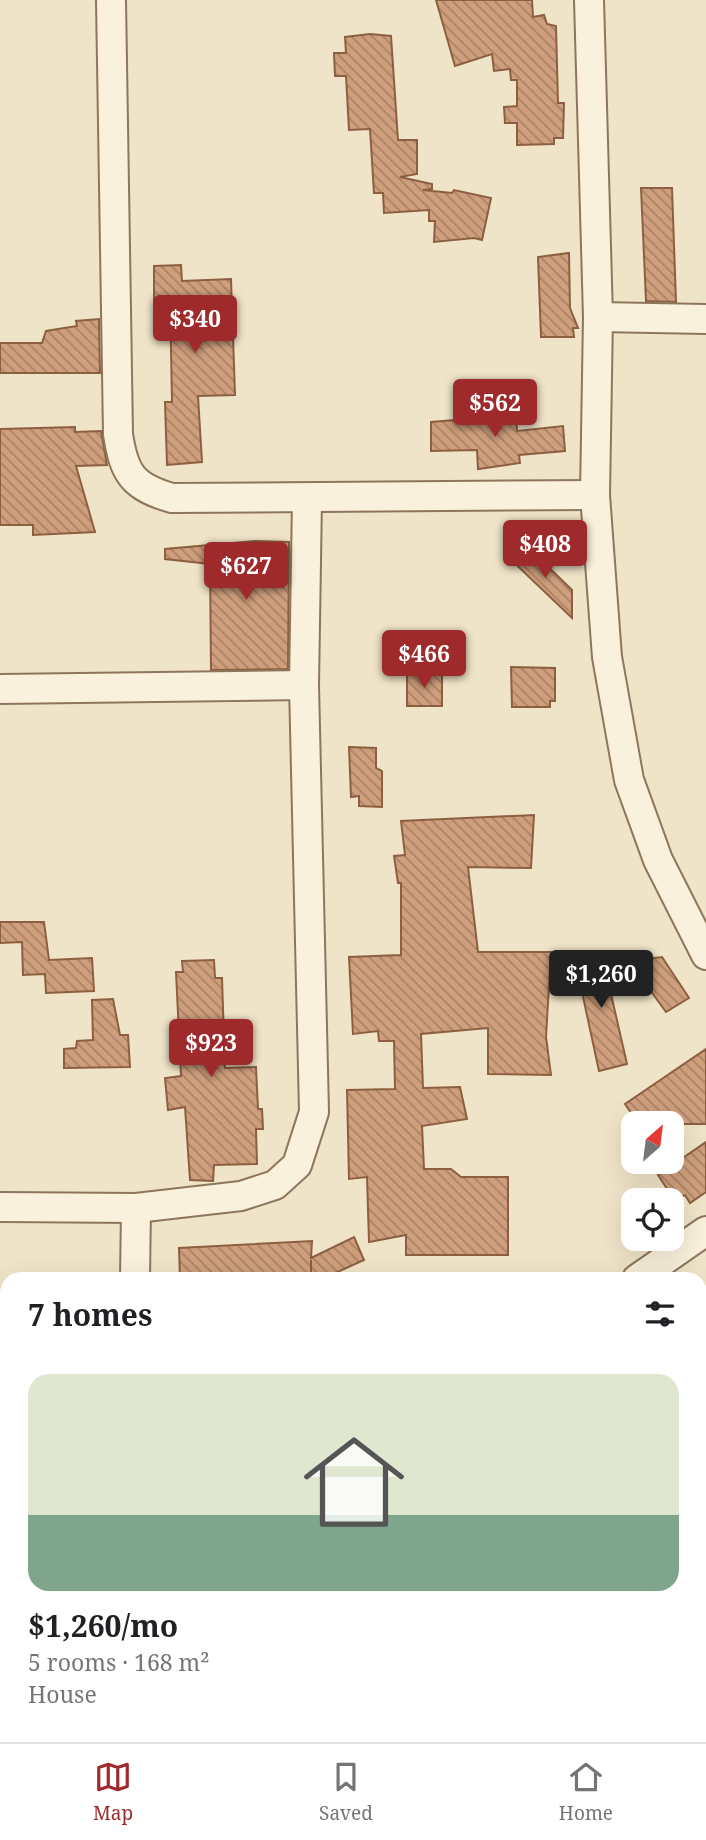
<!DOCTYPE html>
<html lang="en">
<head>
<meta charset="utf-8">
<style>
  body { margin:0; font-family:"Noto Serif",serif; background:#f6f6f6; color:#202124; height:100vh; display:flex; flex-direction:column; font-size:26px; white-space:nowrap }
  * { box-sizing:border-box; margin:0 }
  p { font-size:23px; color:#757577 }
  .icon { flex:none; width:38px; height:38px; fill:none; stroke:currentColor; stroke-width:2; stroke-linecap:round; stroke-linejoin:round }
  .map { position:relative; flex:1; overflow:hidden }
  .panel { position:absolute; left:0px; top:1272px; width:707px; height:471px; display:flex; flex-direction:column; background:#fff; border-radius:21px 21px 0 0; box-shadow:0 7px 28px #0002 }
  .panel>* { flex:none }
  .needle { width:46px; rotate:28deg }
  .tools { position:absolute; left:621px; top:1111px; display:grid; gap:14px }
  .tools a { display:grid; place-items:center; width:63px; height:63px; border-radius:14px; background:#fff; box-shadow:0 7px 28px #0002; font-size:35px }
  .price { position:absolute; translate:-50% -60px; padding:0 16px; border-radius:7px; background:#9e2a2b; color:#fff; font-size:23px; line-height:46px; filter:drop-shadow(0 2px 4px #0008) }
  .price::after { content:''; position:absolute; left:50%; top:42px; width:21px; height:16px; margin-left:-10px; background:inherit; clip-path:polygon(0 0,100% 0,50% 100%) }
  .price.selected { background:#222; color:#fff }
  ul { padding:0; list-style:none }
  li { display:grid; align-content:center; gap:14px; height:371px; padding:0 28px }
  li span { display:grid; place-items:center; height:217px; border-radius:21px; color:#555 }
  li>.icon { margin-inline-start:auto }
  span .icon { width:126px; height:126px; fill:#fffc; stroke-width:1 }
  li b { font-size:30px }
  h2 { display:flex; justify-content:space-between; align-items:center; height:84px; padding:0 28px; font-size:30px }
  .menu { display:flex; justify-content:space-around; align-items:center; height:98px; border-top:2px solid #e0e0e0; background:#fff; font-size:19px; color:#757577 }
  .menu a { display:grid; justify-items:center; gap:4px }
  .menu .selected { color:#9e2a2b }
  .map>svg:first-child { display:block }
  .building { fill:url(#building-back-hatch); stroke:#8d5f41; stroke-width:2 }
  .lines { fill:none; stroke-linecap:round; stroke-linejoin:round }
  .minor-casing { stroke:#8d765c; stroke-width:32 }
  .minor { stroke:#faf1dc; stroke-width:28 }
</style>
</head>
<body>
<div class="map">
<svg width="706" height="1742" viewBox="0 0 706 1742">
  <defs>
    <pattern id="building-back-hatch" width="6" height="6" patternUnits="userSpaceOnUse" patternTransform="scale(1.75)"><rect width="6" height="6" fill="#cf9f7d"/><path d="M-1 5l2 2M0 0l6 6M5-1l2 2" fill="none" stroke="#a98266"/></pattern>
  </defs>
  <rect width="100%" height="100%" fill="#f0e4c8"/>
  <!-- building -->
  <g class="building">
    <path d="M436,0h96l1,17 11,-2 3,9 9,2 2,77h6l-1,35h-9v6l-37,1v-22h-12l-1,-16 13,-1v-26h-6l-1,-11 -16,2 -2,-17 -37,12z"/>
    <path d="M370,34l21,2 7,104h19v34l-17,3 32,7v5l-9,1 29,3 2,-3 37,8 -9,42 -8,-2 -40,4 1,-21h-6v-11l-45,3 -1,-20h-9l-4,-64 -21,1 -3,-54h-11l-1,-23h12l-1,-16z"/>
    <path d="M641,188h31l4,114 -30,-1z"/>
    <path d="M569,253l1,55 8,20h-5l1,9h-33l-3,-80z"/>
    <path d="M181,265l1,16 49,-2 4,116 -37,1 4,66 -35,3 -2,-63h7l-2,-102h-16v-34z"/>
    <path d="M99,319l1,54h-100v-30h42l4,-12 31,-5 -1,-5z"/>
    <path d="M493,413h23l1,18 46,-5 2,25 -46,4 1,8 -42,6 -1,-19 -46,1v-29l62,-5z"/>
    <path d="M75,427v5l26,-1 6,34 -31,1 19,66 -62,3v-10h-33v-96z"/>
    <path d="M255,541l34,1 -1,127 -77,1 -1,-106 -45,-5v-10z"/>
    <path d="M505,554h30l37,36v28z"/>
    <path d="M511,667l44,1v33h-5v6h-38z"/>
    <path d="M407,673l35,1v32h-35z"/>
    <path d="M349,747l27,1v20l6,3v36l-23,-1v-10l-8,1z"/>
    <path d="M534,815l-3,53 -63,-1 10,85h73l-5,85 5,38 -63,-1v-46l-67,6 2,54 37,-1 7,32 -45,7 2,43h27l10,8h47v78h-102v-20l-37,7 -2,-65 -18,2 -2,-89 48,-1 -1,-48h-15l-1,-10 -25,3 -4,-77 52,-2v-72h-3l-4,-27 11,-1 -4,-34z"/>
    <path d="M0,922h44l5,38 43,-2 2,33 -48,2 -1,-19 -22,1 -1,-33 -22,1z"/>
    <path d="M574,955l36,1 1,25h-3l19,83 -28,7z"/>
    <path d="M662,957l27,41 -23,14 -37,-51z"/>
    <path d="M214,960l1,18h7l3,90 31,-1 2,42h4l1,20h-7l1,35 -43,1 -1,16 -23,-1 -5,-73 -17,3 -3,-32 16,-2 -5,-104h7l-1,-11z"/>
    <path d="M113,999l7,36h8l2,32 -66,1v-19l12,-1 1,-7 16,-1 -1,-40z"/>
    <path d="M706,1049v75h-67l-14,-20z"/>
    <path d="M706,1142v50l-16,11 -5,-8 -10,6 -17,-26z"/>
    <path d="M354,1237l10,23 -42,19h-11v-19v13l-99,2v4h-32l-1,-31 133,-7 -1,17z"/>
  </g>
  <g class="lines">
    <!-- minor casing -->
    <g class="minor-casing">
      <g id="minor">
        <path d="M111,0l7,434c6,40 15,53 54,64l423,-3"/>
        <path d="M589,0l9,317 -3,178 12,162 22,123 29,80 48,95"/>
        <path d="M598,317l108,2"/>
        <path d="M304,685l3,-186"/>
        <path d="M0,689l304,-4 10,427 -17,53 -22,20 -34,11 -105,12 -136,-1"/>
        <path d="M135,1279l1,-71"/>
        <path d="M637,1279l69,-48"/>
        <path d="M700,1592l6,8"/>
        <path d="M0,1720l7,-5"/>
      </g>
    </g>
    <!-- minor -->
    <use href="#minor" class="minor"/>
  </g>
</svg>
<div class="tools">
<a><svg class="needle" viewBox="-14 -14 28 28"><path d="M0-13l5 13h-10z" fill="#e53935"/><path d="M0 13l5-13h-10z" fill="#757577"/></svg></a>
<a><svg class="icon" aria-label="locate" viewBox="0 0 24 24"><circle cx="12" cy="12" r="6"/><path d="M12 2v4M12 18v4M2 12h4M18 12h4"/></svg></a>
</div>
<b class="price" style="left:195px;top:355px">$340</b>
<b class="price" style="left:495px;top:439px">$562</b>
<b class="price" style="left:545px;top:580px">$408</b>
<b class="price" style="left:246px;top:602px">$627</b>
<b class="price" style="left:424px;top:690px">$466</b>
<b class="price selected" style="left:601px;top:1010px">$1,260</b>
<b class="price" style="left:211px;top:1079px">$923</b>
<section class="panel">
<h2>7 homes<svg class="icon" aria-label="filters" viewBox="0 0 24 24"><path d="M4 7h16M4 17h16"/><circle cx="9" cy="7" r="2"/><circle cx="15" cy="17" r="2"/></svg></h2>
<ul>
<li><span style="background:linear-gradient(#dfe7d0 65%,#7fa58c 0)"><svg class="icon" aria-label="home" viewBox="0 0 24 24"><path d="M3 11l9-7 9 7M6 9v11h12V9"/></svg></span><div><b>$1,260/mo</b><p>5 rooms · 168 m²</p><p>House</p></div></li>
</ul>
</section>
</div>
<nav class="menu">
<a class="selected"><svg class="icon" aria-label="map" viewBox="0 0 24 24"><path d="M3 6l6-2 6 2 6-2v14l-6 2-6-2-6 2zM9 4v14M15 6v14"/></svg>Map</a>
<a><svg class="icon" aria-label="saved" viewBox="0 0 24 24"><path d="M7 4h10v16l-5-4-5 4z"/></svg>Saved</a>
<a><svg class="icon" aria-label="home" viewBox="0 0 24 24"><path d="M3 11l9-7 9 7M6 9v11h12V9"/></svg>Home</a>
</nav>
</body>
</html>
